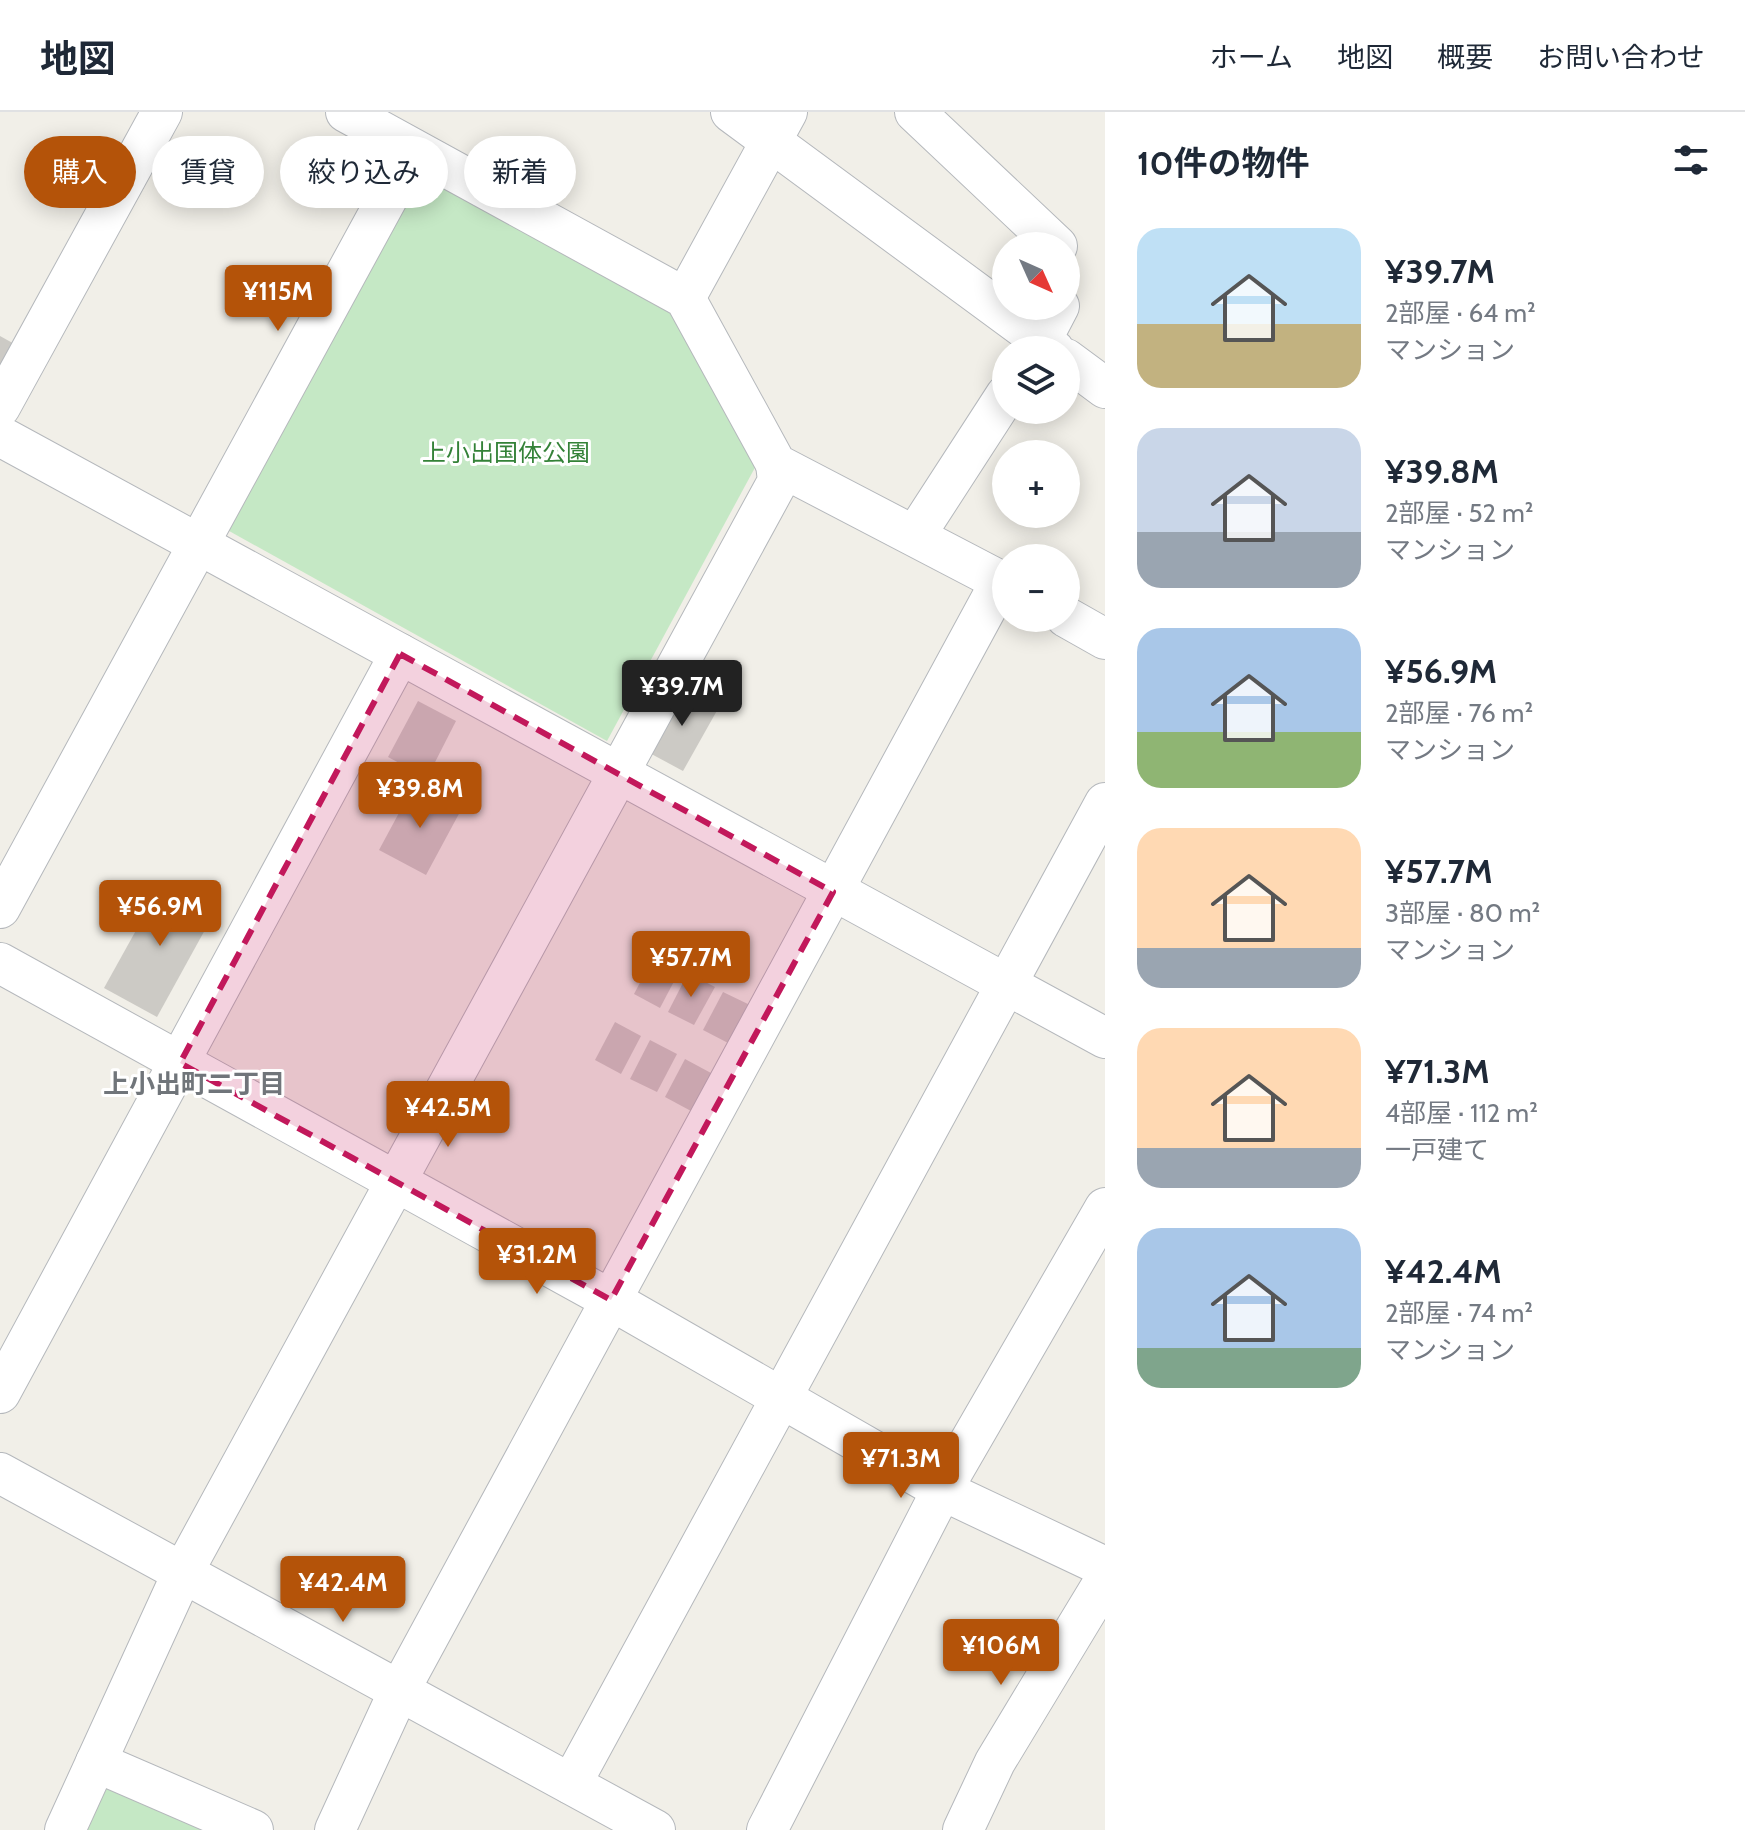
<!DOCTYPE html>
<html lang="ja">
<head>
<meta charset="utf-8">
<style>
  body { margin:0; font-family:Cabin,"Noto Sans JP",sans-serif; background:#f6f6f7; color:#1f2937; height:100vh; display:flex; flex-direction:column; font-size:30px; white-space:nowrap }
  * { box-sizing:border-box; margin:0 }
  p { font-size:26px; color:#747a83 }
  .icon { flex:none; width:44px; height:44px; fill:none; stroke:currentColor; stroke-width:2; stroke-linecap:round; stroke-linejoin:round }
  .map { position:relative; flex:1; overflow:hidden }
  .side { display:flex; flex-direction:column; background:#fff; width:640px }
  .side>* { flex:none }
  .top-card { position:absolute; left:24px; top:24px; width:760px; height:72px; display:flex; gap:16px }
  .needle { width:52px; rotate:135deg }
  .controls { position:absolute; left:992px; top:120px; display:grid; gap:16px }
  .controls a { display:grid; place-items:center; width:88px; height:88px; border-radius:50%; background:#fff; box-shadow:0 4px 20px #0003; font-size:40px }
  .price { position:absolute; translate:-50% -68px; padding:0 18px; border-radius:8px; background:#b45309; color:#fff; font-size:26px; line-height:52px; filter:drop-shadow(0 2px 4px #0008) }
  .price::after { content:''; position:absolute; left:50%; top:48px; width:24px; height:18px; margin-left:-12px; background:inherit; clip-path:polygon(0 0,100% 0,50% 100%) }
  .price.current { background:#222; color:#fff }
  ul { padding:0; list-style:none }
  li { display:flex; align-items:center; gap:24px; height:200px; padding:0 32px }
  li span { display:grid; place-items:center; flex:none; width:224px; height:160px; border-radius:24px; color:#555 }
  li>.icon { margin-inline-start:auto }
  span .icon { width:96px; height:96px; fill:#fffc; stroke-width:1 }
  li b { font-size:34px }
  h2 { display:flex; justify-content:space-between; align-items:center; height:96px; padding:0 32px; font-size:34px }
  .chip { padding:0 28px; border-radius:36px; background:#fff; box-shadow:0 4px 20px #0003; font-size:28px; line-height:72px }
  .chip.current { background:#b45309; color:#fff }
  header { display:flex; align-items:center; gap:48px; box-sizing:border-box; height:112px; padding:0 40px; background:#fff; border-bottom:2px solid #e0e1e3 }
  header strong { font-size:38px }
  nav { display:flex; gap:44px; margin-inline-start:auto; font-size:28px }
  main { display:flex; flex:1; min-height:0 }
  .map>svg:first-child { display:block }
  .green { fill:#c5e8c5 }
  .building { fill:#cccac5 }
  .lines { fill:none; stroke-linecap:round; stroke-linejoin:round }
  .minor-casing { stroke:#b5b8bc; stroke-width:42 }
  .minor { stroke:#fff; stroke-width:40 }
  .marked { fill:#c2185b; fill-opacity:0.2; stroke:#c2185b; stroke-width:6; stroke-dasharray:16 10; stroke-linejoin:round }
  .labels { text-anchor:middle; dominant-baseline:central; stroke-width:6; stroke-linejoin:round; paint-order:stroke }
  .park-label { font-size:24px; fill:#348238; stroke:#fff }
  .neighbourhood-label { font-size:26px; font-weight:bold; fill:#70757a; stroke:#fff }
</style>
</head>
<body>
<header>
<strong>地図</strong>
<nav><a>ホーム</a><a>地図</a><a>概要</a><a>お問い合わせ</a></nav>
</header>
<main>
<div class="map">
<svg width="1105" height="1718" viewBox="0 0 1105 1718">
  <rect width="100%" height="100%" fill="#f1efe8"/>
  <!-- green -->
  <g class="green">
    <path d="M414,55l260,146 84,149 -151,279 -385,-214z"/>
    <path d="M101,1667l115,51h-138z"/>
  </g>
  <!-- building -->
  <g class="building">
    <path d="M0,224l18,10 -18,34z"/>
    <path d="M680,574l39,21 -36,64 -39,-21z"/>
    <path d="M418,589l38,20 -29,57 -39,-21z"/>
    <path d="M414,673l47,25 -35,65 -47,-25z"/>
    <path d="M164,768l53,28 -60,109 -53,-29z"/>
    <path d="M654,844l26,14 -20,38 -26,-14z"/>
    <path d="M688,861l27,14 -21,38 -26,-13z"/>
    <path d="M723,880l27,13 -20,39 -27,-14z"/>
    <path d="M615,910l26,14 -20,38 -26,-14z"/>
    <path d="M650,928l27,14 -20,38 -27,-13z"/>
    <path d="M685,947l26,14 -20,38 -26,-14z"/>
  </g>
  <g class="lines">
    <!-- minor casing -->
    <g class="minor-casing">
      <g id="minor">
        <path d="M346,0l339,186 91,166 230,120"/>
        <path d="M731,0l323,238"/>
        <path d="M915,0l142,134"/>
        <path d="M685,186l102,-186"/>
        <path d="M1036,238l23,-44"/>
        <path d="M1066,247l39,29"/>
        <path d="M0,295l162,-295"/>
        <path d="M0,324l1105,602"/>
        <path d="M916,422l90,-139"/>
        <path d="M1066,505l39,22"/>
        <path d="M0,796l413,-757"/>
        <path d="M0,851l611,337 331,190 163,77"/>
        <path d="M0,1281l400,-739"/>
        <path d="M0,1361l655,357"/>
        <path d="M96,1650l157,68"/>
        <path d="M571,1672l534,-981"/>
        <path d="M65,1718l118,-258 595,-1091 -2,-17"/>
        <path d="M335,1718l64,-139 602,-1110"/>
        <path d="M767,1718l175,-340 163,-282"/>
        <path d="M963,1718l32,-68 110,-182"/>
      </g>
    </g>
    <!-- minor -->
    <use href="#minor" class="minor"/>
  </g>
  <!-- marked area -->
  <path class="marked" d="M400,542l433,238 -222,408 -431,-237z"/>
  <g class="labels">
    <!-- park labels -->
    <g class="park-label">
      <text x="506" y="340">上小出国体公園</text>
    </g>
    <!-- neighbourhood labels -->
    <g class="neighbourhood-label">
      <text x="194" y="972">上小出町二丁目</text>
    </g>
  </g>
</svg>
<div class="controls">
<a><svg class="needle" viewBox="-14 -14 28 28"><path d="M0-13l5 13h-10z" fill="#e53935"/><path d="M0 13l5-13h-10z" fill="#747a83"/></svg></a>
<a><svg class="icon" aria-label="layers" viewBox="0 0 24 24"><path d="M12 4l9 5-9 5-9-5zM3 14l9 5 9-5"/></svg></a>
<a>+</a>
<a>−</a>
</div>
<b class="price" style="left:278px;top:221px">¥115M</b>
<b class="price current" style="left:682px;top:616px">¥39.7M</b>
<b class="price" style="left:420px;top:718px">¥39.8M</b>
<b class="price" style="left:160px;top:836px">¥56.9M</b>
<b class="price" style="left:691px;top:887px">¥57.7M</b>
<b class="price" style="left:448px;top:1037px">¥42.5M</b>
<b class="price" style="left:537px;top:1184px">¥31.2M</b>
<b class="price" style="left:901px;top:1388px">¥71.3M</b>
<b class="price" style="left:343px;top:1512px">¥42.4M</b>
<b class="price" style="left:1001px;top:1575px">¥106M</b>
<div class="top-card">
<a class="chip current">購入</a>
<a class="chip">賃貸</a>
<a class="chip">絞り込み</a>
<a class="chip">新着</a>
</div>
</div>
<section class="side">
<h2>10件の物件<svg class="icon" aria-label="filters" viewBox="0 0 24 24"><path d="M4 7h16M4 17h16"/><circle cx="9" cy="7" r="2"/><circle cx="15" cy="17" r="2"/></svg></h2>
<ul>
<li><span style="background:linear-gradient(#bfe0f5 60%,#c2b280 0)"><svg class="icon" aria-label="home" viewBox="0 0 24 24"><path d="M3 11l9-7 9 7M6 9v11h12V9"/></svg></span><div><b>¥39.7M</b><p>2部屋 · 64 m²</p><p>マンション</p></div></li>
<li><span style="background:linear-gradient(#c9d6e8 65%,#9aa5b1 0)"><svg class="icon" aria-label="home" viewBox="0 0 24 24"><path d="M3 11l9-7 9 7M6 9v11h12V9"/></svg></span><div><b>¥39.8M</b><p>2部屋 · 52 m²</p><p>マンション</p></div></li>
<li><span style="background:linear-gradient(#a9c7e8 65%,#8fb573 0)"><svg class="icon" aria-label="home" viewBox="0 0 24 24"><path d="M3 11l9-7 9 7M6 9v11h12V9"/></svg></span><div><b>¥56.9M</b><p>2部屋 · 76 m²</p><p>マンション</p></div></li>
<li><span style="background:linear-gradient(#ffd9b3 75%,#9aa5b1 0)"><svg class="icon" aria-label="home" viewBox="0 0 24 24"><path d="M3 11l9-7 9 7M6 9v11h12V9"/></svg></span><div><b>¥57.7M</b><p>3部屋 · 80 m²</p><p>マンション</p></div></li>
<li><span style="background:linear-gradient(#ffd9b3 75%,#9aa5b1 0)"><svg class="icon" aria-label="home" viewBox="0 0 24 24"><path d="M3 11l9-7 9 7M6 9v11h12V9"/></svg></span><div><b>¥71.3M</b><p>4部屋 · 112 m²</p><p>一戸建て</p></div></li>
<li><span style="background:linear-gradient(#a9c7e8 75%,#7fa58c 0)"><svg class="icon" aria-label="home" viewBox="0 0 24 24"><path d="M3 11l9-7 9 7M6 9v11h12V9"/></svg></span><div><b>¥42.4M</b><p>2部屋 · 74 m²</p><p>マンション</p></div></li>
</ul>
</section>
</main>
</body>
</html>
